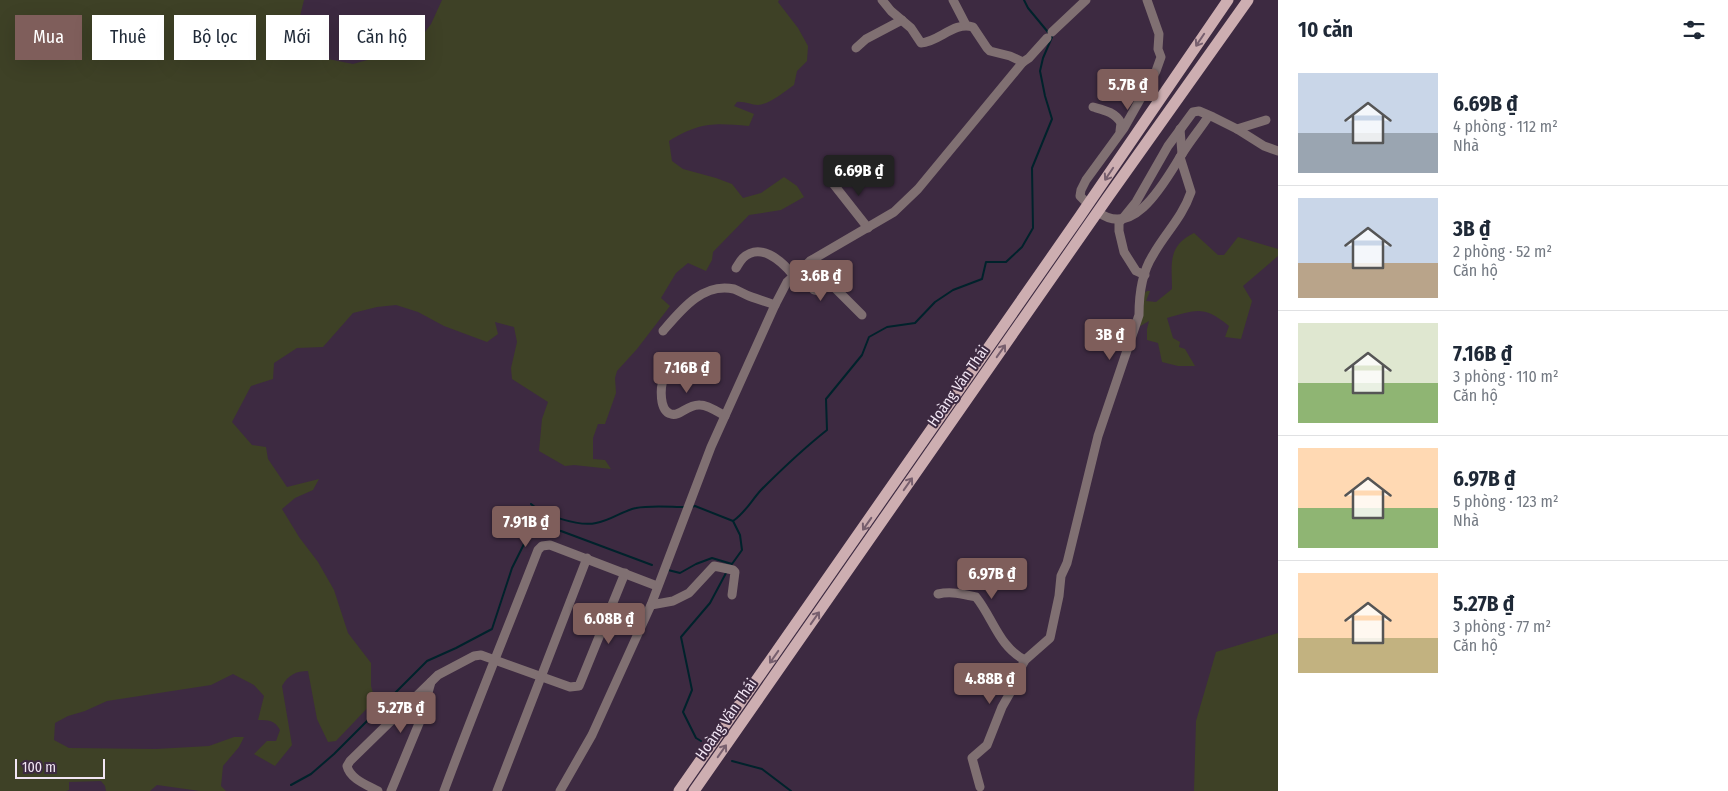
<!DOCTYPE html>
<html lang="vi">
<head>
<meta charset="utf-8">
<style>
  body { margin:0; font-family:"Fira Sans Condensed",sans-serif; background:#f6f6f7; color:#1f2937; height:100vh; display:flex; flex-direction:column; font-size:19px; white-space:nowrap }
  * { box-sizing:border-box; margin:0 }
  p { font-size:16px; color:#747a83 }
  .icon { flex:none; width:28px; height:28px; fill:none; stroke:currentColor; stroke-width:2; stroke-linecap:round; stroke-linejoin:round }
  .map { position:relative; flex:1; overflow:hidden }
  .details { display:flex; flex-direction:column; background:#fff; width:450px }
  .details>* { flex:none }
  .banner { position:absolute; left:15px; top:15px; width:475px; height:45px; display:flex; gap:10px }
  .scale { position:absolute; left:15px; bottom:12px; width:90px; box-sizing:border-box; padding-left:5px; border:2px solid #f1e5f4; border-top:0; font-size:14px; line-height:18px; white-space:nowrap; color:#f1e5f4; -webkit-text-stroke:4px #3d2a41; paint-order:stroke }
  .price { position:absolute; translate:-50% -42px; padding:0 11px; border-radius:5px; background:#7f5e5b; color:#fff; font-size:16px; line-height:32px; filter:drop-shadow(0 1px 2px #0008) }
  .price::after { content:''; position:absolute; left:50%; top:30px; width:15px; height:11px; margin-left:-8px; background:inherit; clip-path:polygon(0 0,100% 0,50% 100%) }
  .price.current { background:#222; color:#fff }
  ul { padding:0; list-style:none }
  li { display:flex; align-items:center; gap:15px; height:125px; padding:0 20px }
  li+li { border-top:1px solid #e0e1e3 }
  li span { display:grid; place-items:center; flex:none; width:140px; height:100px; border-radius:0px; color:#555 }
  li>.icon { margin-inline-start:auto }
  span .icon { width:60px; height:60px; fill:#fffc; stroke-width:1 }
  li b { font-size:21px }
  h2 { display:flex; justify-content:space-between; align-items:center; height:60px; padding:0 20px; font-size:21px }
  .tag { padding:0 18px; border-radius:0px; background:#fff; box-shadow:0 5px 20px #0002; font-size:18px; line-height:45px }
  .tag.current { background:#7f5e5b; color:#fff }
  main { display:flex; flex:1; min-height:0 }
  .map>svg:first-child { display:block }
  .green { fill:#3e4126 }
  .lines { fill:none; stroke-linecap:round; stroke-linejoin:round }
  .stream { stroke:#00222b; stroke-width:2 }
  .minor { stroke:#807072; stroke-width:9 }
  .major { stroke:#cdaeb1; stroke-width:11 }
  .oneway { stroke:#775f6e }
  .labels { text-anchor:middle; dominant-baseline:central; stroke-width:4; stroke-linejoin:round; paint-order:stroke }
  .street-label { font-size:15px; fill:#f1e5f4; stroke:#3d2a41 }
</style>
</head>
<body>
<main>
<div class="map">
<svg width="1278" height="791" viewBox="0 0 1278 791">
  <rect width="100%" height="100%" fill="#3d2a41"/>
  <!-- green -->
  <g class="green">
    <path d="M0,0h304l-8,32 2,21 55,11 61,-17 17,-23 11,-24h337l-1,2 20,26 10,18 -1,15 -10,10 -3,14c-10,7 -24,19 -36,20 -7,0 -14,-4 -21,-3l-3,4 20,8 -5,12c-35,-3 -49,-4 -80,15l3,20 11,8 33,9 16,6 11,14 18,-5 23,-16 13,9 7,11 -23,13 -32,5 -36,37 -1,8 -6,11 -18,-8 -12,10 -15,25 9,8 -33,43 -20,22 -2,7 1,15 -11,31h-7l-5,14v21l12,1 6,9 -37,-4 -9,1 -26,-15 3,-32 6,-17 -36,-23 -1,-11 6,-26 -3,-15 -19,-5 3,12 -11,8 -43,-16 -26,-14 -22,-7 -19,2 -24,6 -30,34 -26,1 -23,15 -1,16 -22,7 -19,36 20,23 14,2 2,12 19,28 32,-8 -6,11 -18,8 -13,11 17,28 19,25 16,28 14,43 23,30v23l4,14 -39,41 -8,1 -11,-23 -9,-48c-12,0 -20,4 -26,15l10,59 -17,21 -21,-12 13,-13h9l4,-11c-5,-10 -12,-10 -22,-10l6,-24 -10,-11 -21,-11 -22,11 -104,16 -22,10 -17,5 -13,7 -1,17 15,8 87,1 53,-3 25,-9h10l-5,10 -16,19 -2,20 5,5h-26l-43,-6 -7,6h-44l-1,-5 -4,-5 -32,1v8l-3,1h-66z"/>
    <path d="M1194,233l24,22h6l14,-18 40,12v7l-35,30 9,15 -11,38 -16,-2 4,-11c-26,-21 -32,-16 -62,-8l6,20 7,4 -1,5 6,2 10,17h-17l-16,-4 -4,-19 -11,-3v-11l2,-8 -12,7 6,-34 4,-3h3l-4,10 10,1 16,-13c0,-25 -5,-43 22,-56z"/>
    <path d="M1278,633v158h-84l2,-70 20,-69z"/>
  </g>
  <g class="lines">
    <!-- stream -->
    <g class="stream">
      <path d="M531,504c12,11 48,23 65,19 14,-2 28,-13 40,-15 14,-3 35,-1 50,-1"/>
      <path d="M733,521c12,-8 18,-20 28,-31 22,-22 42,-41 66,-60l-1,-31 36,-44 7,-18 18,-10 28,-4 20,-21 18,-12 29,-11 4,-17h20l16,-15 11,-19 -1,-60 20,-49 -7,-23 -5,-25 3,-13 9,-21 -24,-29 -4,-8"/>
      <path d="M668,570l12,3 16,-9 16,-6 20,6 10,-14 -2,-15 -7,-14 -38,-15 -4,1"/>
      <path d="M701,741l-5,-3 -13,-26 9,-22 -11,-53 29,-34 16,-30"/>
      <path d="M732,761l30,8 29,22"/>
      <path d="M291,785l20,-11 23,-20 93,-93 29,-13 36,-19 20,-61 17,-34 9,-6 23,3 91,34"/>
    </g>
    <!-- minor -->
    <g class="minor">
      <path d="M882,0l9,11 20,17 10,15c18,-1 33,-22 52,-16l14,21 3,3 20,5 13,6"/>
      <path d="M953,0l13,25"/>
      <path d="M1052,32l34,-32"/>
      <path d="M856,48l10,-9 36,-19"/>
      <path d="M1093,107c11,3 22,5 28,16l-1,8"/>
      <path d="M1180,129l2,25"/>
      <path d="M1237,129l29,-9"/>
      <path d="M831,181l37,47"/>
      <path d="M1088,204l-8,-8 1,-6 5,-10 38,-52 32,-57 5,-14 -3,-8 1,-15 -12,-34"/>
      <path d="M1098,212c37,28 68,-33 84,-58 8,-13 18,-25 26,-37"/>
      <path d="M736,268c2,-3 4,-7 7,-10 17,-16 38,2 50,17"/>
      <path d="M797,271l17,19 4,1 11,-5h4l29,29"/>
      <path d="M1145,275l-9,-4 -12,-19 -5,-21v-8l17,-21 32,-56 25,-34 6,-1 14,6 24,12 27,17 14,5"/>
      <path d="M663,331c18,-21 40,-49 71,-42 5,2 10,5 15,7 8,3 17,6 26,9"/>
      <path d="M675,367c-4,3 -9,7 -11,11 -4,9 -5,33 7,36 9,3 16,-10 29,-9 8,0 18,7 25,11"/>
      <path d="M938,594c13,-3 25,0 38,3 17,21 23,50 49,63"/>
      <path d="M651,605l22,-4 16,-8 25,-27 19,4 2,2 -3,23"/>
      <path d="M980,787l-8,-29 15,-13 15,-38 12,-21 4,-13 7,-13 25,-22 9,-42 2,-20 6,-13 31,-127 41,-121c0,-19 3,-43 14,-60 13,-23 29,-37 38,-63l-11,-35"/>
      <path d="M378,791c-11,-6 -28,-12 -31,-25l3,-5 88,-86 36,-19 7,-1 89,32 9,-1 46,-113"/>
      <path d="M391,791l29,-70 11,-39"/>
      <path d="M444,791c30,-81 63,-161 94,-241l4,-4 8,-1 107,41"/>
      <path d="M497,791l90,-233"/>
      <path d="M560,791l32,-56 59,-130 60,-158 64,-142 12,-23 23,-21 84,-49 24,-23 105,-127 6,-4 18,-20"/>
    </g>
    <!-- major -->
    <g class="major">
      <path d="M679,791l399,-572 150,-219"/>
      <path d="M694,791l414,-594 140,-197"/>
    </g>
  </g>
  <!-- one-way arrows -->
  <defs><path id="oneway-shaft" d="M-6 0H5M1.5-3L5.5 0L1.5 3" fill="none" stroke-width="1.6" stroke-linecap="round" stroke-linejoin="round" transform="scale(1.25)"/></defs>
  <g class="oneway">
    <use href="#oneway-shaft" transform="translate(1200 40) rotate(124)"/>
    <use href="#oneway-shaft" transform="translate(1109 174) rotate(124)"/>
    <use href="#oneway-shaft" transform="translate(1001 351) rotate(-55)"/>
    <use href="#oneway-shaft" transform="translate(908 484) rotate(-55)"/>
    <use href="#oneway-shaft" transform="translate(867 524) rotate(125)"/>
    <use href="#oneway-shaft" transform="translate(815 618) rotate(-55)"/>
    <use href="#oneway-shaft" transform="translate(774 657) rotate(125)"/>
    <use href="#oneway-shaft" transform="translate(722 751) rotate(-55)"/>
  </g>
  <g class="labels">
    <!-- street labels -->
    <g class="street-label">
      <text transform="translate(958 386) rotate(-55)">Hoàng Văn Thái</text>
      <text transform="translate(726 719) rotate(-55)">Hoàng Văn Thái</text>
    </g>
  </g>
</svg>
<div class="scale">100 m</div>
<b class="price" style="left:1128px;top:111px">5.7B ₫</b>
<b class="price current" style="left:859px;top:197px">6.69B ₫</b>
<b class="price" style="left:821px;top:302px">3.6B ₫</b>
<b class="price" style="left:1110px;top:361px">3B ₫</b>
<b class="price" style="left:687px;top:394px">7.16B ₫</b>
<b class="price" style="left:526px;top:548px">7.91B ₫</b>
<b class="price" style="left:992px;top:600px">6.97B ₫</b>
<b class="price" style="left:609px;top:645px">6.08B ₫</b>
<b class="price" style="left:990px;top:705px">4.88B ₫</b>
<b class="price" style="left:401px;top:734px">5.27B ₫</b>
<div class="banner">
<a class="tag current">Mua</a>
<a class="tag">Thuê</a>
<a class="tag">Bộ lọc</a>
<a class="tag">Mới</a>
<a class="tag">Căn hộ</a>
</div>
</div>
<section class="details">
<h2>10 căn<svg class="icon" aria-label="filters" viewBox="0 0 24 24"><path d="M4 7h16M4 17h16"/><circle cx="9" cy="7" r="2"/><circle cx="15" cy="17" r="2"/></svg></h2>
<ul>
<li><span style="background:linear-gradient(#c9d6e8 60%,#9aa5b1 0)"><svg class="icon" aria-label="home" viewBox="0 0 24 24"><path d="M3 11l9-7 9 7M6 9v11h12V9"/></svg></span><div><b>6.69B ₫</b><p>4 phòng · 112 m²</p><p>Nhà</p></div></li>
<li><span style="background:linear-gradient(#c9d6e8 65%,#b9a48a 0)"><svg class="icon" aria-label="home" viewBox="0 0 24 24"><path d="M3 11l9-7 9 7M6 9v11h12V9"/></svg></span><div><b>3B ₫</b><p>2 phòng · 52 m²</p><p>Căn hộ</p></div></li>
<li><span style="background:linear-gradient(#dfe7d0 60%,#8fb573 0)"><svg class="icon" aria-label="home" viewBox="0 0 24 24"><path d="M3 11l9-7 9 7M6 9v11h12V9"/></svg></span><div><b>7.16B ₫</b><p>3 phòng · 110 m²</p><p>Căn hộ</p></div></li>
<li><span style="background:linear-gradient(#ffd9b3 60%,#8fb573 0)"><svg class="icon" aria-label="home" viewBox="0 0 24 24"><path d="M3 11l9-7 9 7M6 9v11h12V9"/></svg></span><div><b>6.97B ₫</b><p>5 phòng · 123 m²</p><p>Nhà</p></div></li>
<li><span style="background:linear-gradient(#ffd9b3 65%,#c2b280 0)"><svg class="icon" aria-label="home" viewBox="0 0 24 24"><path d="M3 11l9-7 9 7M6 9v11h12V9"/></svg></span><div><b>5.27B ₫</b><p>3 phòng · 77 m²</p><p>Căn hộ</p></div></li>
</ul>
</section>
</main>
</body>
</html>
